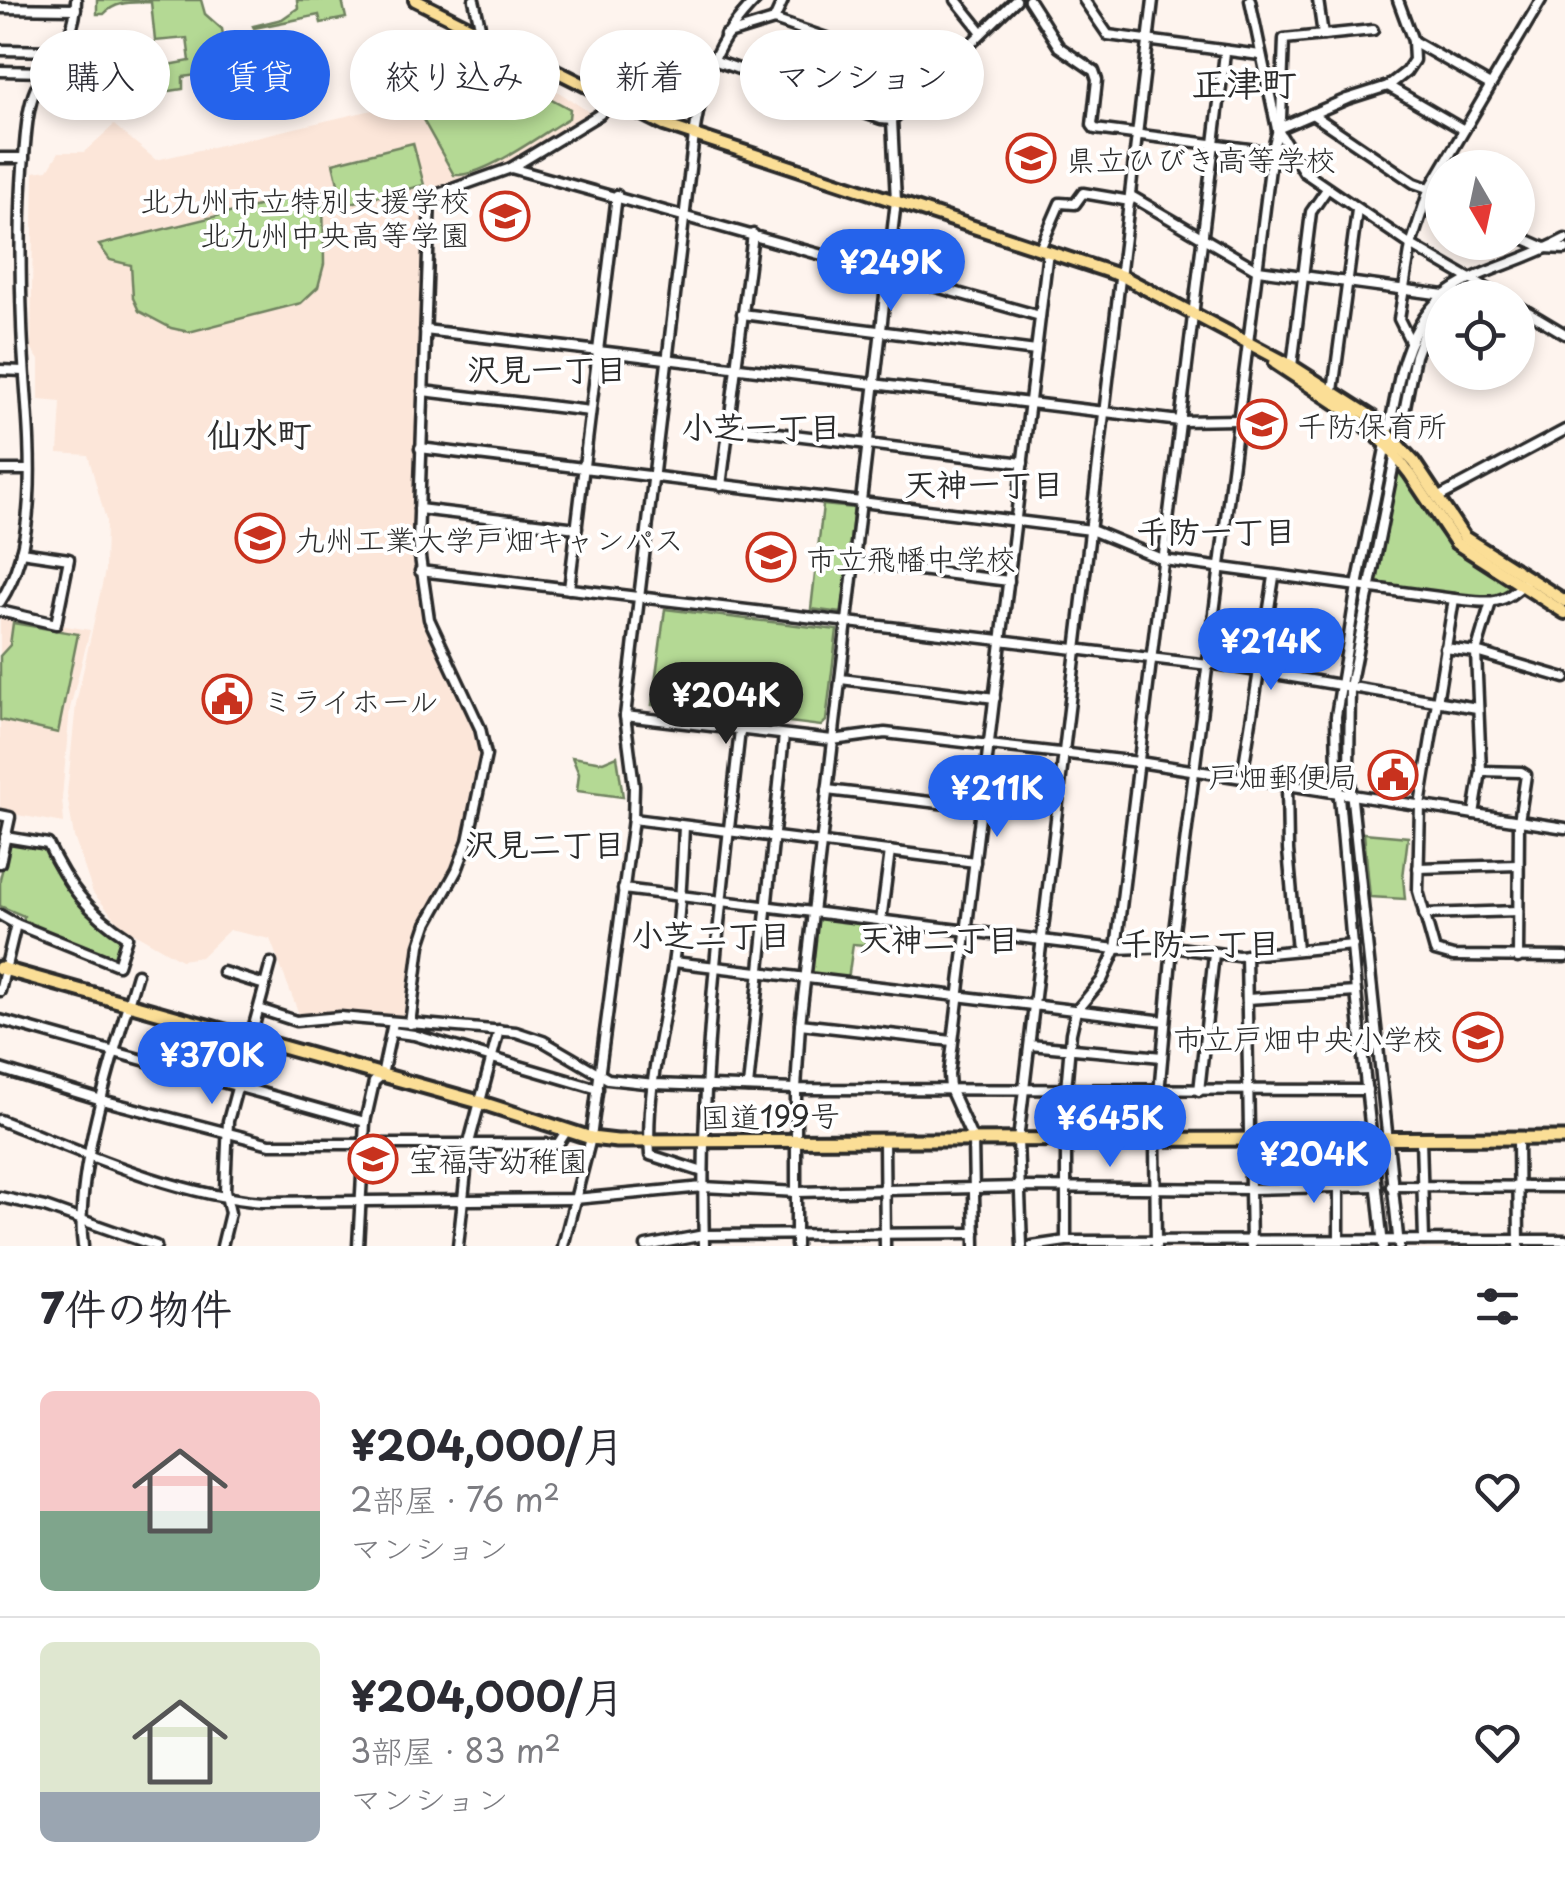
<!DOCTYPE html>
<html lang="ja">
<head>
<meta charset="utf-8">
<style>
  body { margin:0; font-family:"Playpen Sans","Klee One",sans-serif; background:#f2f2f3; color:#2b2b33; height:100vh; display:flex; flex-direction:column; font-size:38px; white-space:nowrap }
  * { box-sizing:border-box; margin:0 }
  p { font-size:32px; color:#7c7c81 }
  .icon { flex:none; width:55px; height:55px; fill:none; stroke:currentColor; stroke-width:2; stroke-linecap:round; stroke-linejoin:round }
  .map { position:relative; height:1246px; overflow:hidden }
  .drawer { display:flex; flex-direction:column; background:#fff; flex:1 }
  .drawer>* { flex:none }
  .hud { position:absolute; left:30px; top:30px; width:1000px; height:90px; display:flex; gap:20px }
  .needle { width:65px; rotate:171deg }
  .controls { position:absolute; left:1425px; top:150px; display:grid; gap:20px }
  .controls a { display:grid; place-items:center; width:110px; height:110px; border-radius:50%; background:#fff; box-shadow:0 5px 15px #0003; font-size:50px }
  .price { position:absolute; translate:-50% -85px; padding:0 22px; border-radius:35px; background:#2563eb; color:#fff; font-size:32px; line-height:65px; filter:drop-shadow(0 2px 5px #0008) }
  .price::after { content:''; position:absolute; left:50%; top:60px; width:30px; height:22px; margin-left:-15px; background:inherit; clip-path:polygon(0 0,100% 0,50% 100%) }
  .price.on { background:#222; color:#fff }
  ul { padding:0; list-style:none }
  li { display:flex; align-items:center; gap:30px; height:250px; padding:0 40px }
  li+li { border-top:2px solid #e1e1e2 }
  li span { display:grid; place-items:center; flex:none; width:280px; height:200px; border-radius:15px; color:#555 }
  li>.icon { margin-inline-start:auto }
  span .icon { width:120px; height:120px; fill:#fffc; stroke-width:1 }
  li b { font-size:42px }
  h2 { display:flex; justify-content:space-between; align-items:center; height:120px; padding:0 40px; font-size:42px }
  .pill { padding:0 35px; border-radius:45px; background:#fff; box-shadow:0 5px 15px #0003; font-size:35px; line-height:90px }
  .pill.on { background:#2563eb; color:#fff }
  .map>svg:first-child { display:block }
  .built { fill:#fce6d9 }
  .green { fill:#b4d994; stroke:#708260; stroke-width:2.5 }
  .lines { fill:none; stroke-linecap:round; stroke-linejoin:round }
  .minor-casing { stroke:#2b2b2b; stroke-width:15 }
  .major-casing { stroke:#2b2b2b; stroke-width:18 }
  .highway-casing { stroke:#2b2b2b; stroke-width:19 }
  .minor { stroke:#fff; stroke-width:8 }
  .major { stroke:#fbde96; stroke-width:10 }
  .highway { stroke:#fbde96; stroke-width:11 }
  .labels { text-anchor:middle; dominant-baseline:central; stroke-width:8; stroke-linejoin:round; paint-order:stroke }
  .poi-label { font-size:30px; fill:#2b2b2b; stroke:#fff; text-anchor:start }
  .street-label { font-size:30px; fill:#2b2b2b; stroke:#fff }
  .neighbourhood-label { font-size:32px; font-weight:bold; fill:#2b2b2b; stroke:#fff }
  .quarter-label { font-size:35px; font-weight:bold; fill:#2b2b2b; stroke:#fff }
</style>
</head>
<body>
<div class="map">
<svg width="1565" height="1246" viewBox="0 0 1565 1246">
  <rect width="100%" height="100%" fill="#fef4ee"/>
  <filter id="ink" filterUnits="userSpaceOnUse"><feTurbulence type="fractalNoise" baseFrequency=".01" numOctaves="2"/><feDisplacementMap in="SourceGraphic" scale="20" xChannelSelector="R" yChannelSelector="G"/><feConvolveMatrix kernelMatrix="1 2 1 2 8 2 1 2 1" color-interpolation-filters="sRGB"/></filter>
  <g filter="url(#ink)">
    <!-- built -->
    <g class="built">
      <path d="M501,54l91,60 -87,51 -74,26 -6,11 -11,354 11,57 46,103 12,38 -11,62 -20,58 -32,62 -13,84 -64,-10 -44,4 -29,-75 -41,-9 -28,27 -20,3 -59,-34 -29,-33 -19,-56 -7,-43 9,-90 29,-133 1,-51 -18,-65 -30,-2 3,-51 -22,-2v-40l-8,-12 3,-176 14,-2 11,-18h25l30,-27 42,35 251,-58 -5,-27z"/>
      <path d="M0,615l90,15 -20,78 -8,90 2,25 -64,-11z"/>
    </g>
    <!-- green -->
    <g class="green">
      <path d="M97,0h104l4,14 17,15 7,41 -46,7v12l-20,3 -5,-25 32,-6 -3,-23 -32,3 -4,-39c-18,1 -34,-2 -47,12h-7z"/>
      <path d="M297,0h45l4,18 -25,5 -2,-8 -65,13 -1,-2 29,-7 16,-11z"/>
      <path d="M485,63l85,46 -1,9c-28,16 -84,59 -115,57l-42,-75 -3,-20z"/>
      <path d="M413,143l11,42 -81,20 -10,-42z"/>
      <path d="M323,190l1,74 -6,23 -17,16 -112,29 -18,-4 -32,-17 -6,-13 -2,-33 -21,-5 -11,-15z"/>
      <path d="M1393,458c18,21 25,45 41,67 20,29 51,45 80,63l-19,11 -130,-15z"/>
      <path d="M823,505l31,3 -12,105 -31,-4z"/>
      <path d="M665,609l172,21 -11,91 -5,5 -169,-21z"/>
      <path d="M13,623l65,11 -20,99 -58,-13v-64l10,-11z"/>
      <path d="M617,756l6,41 -46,-6 2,-17 -7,-17 31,5z"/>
      <path d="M1364,833l44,4 -5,40 2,22 -35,-2z"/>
      <path d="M10,840l40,6c13,45 42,63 77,91l-9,28 -95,-41 1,-8 -24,-10v-27z"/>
      <path d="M817,917l49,5 -1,23 -12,-1 -5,36 -37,-5z"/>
    </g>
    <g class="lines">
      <!-- minor casing -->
      <g class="minor-casing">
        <g id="minor">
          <path d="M474,0l8,35"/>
          <path d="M956,0l25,31"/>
          <path d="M1029,0l30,47 35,24 3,9 -5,45 3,4 177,23"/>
          <path d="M1084,0l24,35 152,20"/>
          <path d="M1250,0l27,129 27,43 107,73 92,53"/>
          <path d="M1318,0l5,35"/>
          <path d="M0,8l76,1"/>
          <path d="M774,20l9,-20"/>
          <path d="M725,35l49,-15 161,55"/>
          <path d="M1413,41l77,44"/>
          <path d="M0,50l60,1"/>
          <path d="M713,60l168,59 11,1"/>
          <path d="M0,71l45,1"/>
          <path d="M1388,86l76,44"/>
          <path d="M1312,114l102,69 28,10"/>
          <path d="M1277,129l70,-30 41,-13 18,-14 8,-12 -1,-19 -15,-41"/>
          <path d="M0,158h24"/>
          <path d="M511,168l529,148"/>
          <path d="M1131,196l127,74 186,25"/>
          <path d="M1518,236l27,12 20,1"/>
          <path d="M1040,249l20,-46 15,1 8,-11 47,8"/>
          <path d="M1518,306l47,28"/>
          <path d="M742,314l294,37"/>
          <path d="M425,330l755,91 58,-1"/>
          <path d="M1410,341l-11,-22 12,-74 18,-55 112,-190"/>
          <path d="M1292,366l19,-154 16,-23"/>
          <path d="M0,370l23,1"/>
          <path d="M423,391l167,20"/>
          <path d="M1333,391l24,-181"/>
          <path d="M729,427l294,36"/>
          <path d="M420,448l671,82 73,30 290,39c32,3 48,9 71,-17"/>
          <path d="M0,470h28"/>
          <path d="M721,486l32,-252"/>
          <path d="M1437,498l128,-68"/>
          <path d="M419,509l158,19"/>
          <path d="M854,562l155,19"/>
          <path d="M420,571l789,94"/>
          <path d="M569,589l48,-394"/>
          <path d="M1454,599l-34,206 -2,86 17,60 18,5 112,1"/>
          <path d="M0,602c48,-72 24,-194 22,-278 -2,-55 -3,-113 2,-168 2,-22 3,-48 12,-68 15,-35 40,-45 40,-88"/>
          <path d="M0,611l56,13 13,-65 -48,-7"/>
          <path d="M1445,648l31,4 89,26"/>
          <path d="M1209,663l268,45"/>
          <path d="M841,679l154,19"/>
          <path d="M625,716l207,24 53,-7 254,29 426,66"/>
          <path d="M1481,771l40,1 5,3 -7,46 -1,137"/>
          <path d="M1242,777l32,-200"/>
          <path d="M1287,784l1,66 9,100"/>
          <path d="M827,790l155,18"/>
          <path d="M1474,814l7,-43 -5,-119 15,-50"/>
          <path d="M0,815l10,2 -10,46"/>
          <path d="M633,819l342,43"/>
          <path d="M684,826c-2,46 -4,92 -11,138 -9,62 -28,128 -23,191l53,17"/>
          <path d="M5,837l43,7c19,41 41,69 79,93l-9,28 -102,-41"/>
          <path d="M1418,868l100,-3"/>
          <path d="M623,889l493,60 56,-2 66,9 115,-11"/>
          <path d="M1424,914l94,-3"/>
          <path d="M0,915l16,9 -16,67"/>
          <path d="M881,921l9,-70"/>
          <path d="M1246,955l5,291"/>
          <path d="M674,962l491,59"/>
          <path d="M223,972l42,13"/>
          <path d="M1247,999l109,-7"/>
          <path d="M259,1009l37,12 44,-4 176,15 27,9 65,38 46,5 142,5 571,1"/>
          <path d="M0,1020l365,102"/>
          <path d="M410,1024l10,-79 7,-21 30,-54 11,-29 18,-86 -6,-27 -51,-109 -11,-76 12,-346 81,-29 89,-54 9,-14"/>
          <path d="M800,1024l152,17"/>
          <path d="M392,1032l22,3 184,54"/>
          <path d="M1030,1045l132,12"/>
          <path d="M0,1069l102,31 168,44h288l9,-14"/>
          <path d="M748,1087l36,-352"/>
          <path d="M1199,1091l15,-137"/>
          <path d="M0,1120c84,33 172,74 262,82l313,-3 128,-12 94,5 223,-5 231,2 125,-3"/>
          <path d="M1518,1138l1,108"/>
          <path d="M1421,1139l3,101"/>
          <path d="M884,1140l1,106"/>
          <path d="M1391,1186l174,1"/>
          <path d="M0,1197l45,10 111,39"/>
          <path d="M1339,1240v-101"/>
          <path d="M1066,1241v-151l5,-57 5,-22 26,-31 14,-31 109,-896"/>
          <path d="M83,1246c-10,-72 33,-200 54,-272"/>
          <path d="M222,1246l8,-33 -5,-22 3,-70 43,-158"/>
          <path d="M358,1246l7,-124 9,-40 8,-7 11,-52"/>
          <path d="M458,1246l11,-103 30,-113"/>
          <path d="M563,1246l28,-108 42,-319 1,-33 -9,-70 69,-581c9,-57 21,-94 62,-135"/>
          <path d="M646,1246l58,-11 271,-2"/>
          <path d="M704,1246c-5,-174 17,-344 36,-516"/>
          <path d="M796,1246v-157l4,-65 96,-823 -4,-81 124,-120"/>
          <path d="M975,1246l-2,-106 -23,-51 -1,-14 99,-824"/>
          <path d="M1022,1246l-4,-106 135,-1140"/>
          <path d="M1032,1246l34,-5 499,-1"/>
          <path d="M1156,1246l-1,-107 17,-192 100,-795 9,-34 3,-79 89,-9"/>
          <path d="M1383,1246l-27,-254 -19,-219 -1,-57 21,-130 44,-216c27,-100 87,-90 164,-131"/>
          <path d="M1399,1246l-50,-475 1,-84 65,-331 15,-40"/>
        </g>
      </g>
      <!-- major casing -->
      <g class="major-casing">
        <g id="major">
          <path d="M415,0l249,125 458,151 170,90 80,51 42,45 50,75 101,64"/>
          <path d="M1275,363l74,49 38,33 23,29 46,69 109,70"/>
        </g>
      </g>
      <!-- highway casing -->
      <g class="highway-casing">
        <path id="highway" d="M0,968l479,134 112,36 26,3 948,-3"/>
      </g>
      <!-- minor -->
      <use href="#minor" class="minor"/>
      <!-- major -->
      <use href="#major" class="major"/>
      <!-- highway -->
      <use href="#highway" class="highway"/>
    </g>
  </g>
  <!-- icons -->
  <defs>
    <g id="school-ring" transform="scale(2.5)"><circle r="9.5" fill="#fff" stroke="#c8321e" stroke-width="1.5"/><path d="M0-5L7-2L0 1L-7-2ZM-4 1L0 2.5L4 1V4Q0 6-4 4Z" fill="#c8321e"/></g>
    <g id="university-ring" transform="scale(2.5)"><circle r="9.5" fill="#fff" stroke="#c8321e" stroke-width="1.5"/><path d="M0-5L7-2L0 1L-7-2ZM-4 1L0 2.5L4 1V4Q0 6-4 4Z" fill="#c8321e"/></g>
    <g id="civic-ring" transform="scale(2.5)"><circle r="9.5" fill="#fff" stroke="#c8321e" stroke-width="1.5"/><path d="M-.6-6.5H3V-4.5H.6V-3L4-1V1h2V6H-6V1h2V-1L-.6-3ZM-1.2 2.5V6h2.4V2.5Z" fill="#c8321e"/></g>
  </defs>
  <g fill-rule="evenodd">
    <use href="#school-ring" x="1031" y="158"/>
    <use href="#school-ring" x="505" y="216"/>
    <use href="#school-ring" x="1262" y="424"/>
    <use href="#university-ring" x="260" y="538"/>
    <use href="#school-ring" x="771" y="557"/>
    <use href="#civic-ring" x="227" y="699"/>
    <use href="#civic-ring" x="1393" y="775"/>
    <use href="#school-ring" x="1478" y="1037"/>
    <use href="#school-ring" x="373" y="1159"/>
  </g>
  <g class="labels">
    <!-- poi labels -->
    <g class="poi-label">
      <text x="1066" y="158">県立ひびき高等学校</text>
      <text x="470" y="199" text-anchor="end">北九州市立特別支援学校<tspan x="470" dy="34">北九州中央高等学園</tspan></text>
      <text x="1297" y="424">千防保育所</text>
      <text x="295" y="538">九州工業大学戸畑キャンパス</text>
      <text x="806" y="557">市立飛幡中学校</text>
      <text x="262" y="699">ミライホール</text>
      <text x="1358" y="775" text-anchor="end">戸畑郵便局</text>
      <text x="1443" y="1037" text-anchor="end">市立戸畑中央小学校</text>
      <text x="408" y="1159">宝福寺幼稚園</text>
    </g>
    <!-- street labels -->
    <g class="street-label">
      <text transform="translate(770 1115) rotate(-1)">国道199号</text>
    </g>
    <!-- neighbourhood labels -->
    <g class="neighbourhood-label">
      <text x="547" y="368">沢見一丁目</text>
      <text x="761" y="426">小芝一丁目</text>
      <text x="984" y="483">天神一丁目</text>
      <text x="1216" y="530">千防一丁目</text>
      <text x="545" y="843">沢見二丁目</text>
      <text x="711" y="934">小芝二丁目</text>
      <text x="939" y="938">天神二丁目</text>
      <text x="1200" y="942">千防二丁目</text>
    </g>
    <!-- quarter labels -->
    <g class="quarter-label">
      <text x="1244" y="81">正津町</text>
      <text x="259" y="432">仙水町</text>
    </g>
  </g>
</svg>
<div class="controls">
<a><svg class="needle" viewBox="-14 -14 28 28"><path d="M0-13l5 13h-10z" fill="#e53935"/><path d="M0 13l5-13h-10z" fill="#7c7c81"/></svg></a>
<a><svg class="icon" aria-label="locate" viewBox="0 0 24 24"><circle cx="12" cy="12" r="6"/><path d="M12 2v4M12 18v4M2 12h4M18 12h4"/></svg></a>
</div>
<b class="price" style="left:891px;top:314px">¥249K</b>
<b class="price" style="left:1271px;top:693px">¥214K</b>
<b class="price on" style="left:726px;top:747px">¥204K</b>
<b class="price" style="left:997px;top:840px">¥211K</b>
<b class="price" style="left:212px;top:1107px">¥370K</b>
<b class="price" style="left:1110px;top:1170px">¥645K</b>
<b class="price" style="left:1314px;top:1206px">¥204K</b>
<div class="hud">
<a class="pill">購入</a>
<a class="pill on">賃貸</a>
<a class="pill">絞り込み</a>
<a class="pill">新着</a>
<a class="pill">マンション</a>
</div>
</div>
<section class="drawer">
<h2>7件の物件<svg class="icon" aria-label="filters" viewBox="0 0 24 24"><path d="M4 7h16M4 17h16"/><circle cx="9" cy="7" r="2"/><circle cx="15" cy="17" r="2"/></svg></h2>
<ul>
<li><span style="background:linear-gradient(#f6c9c9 60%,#7fa58c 0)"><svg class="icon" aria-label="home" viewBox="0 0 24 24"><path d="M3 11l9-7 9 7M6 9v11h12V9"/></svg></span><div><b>¥204,000/月</b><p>2部屋 · 76 m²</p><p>マンション</p></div><svg class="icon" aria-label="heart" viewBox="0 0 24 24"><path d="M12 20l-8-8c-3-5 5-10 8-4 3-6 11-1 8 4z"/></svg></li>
<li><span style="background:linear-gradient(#dfe7d0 75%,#9aa5b1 0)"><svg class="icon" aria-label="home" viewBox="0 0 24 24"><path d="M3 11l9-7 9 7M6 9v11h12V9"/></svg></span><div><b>¥204,000/月</b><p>3部屋 · 83 m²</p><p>マンション</p></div><svg class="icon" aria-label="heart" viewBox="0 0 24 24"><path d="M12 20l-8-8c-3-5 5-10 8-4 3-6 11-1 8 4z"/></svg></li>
</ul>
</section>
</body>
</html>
